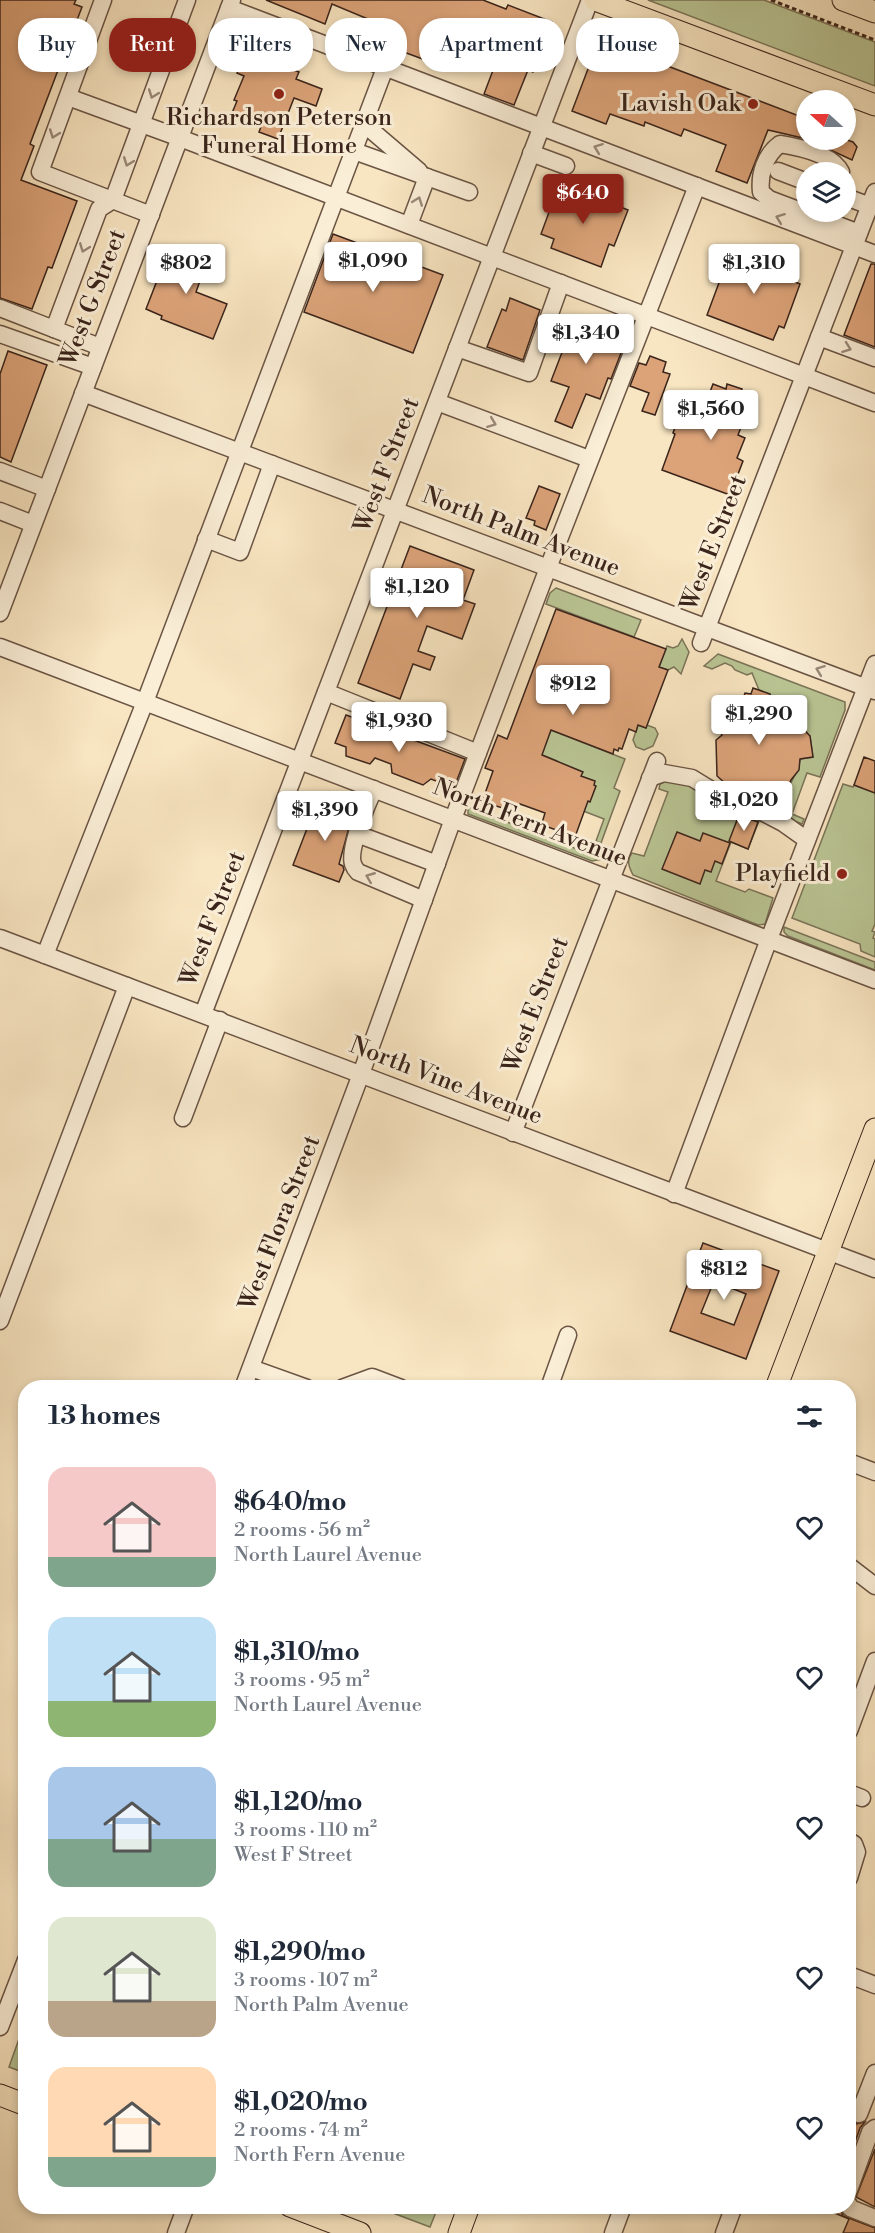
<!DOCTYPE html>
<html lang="en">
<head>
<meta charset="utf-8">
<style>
  body { margin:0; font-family:"Libre Bodoni",serif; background:#f2f2f3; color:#1f2937; height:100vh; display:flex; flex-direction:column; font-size:22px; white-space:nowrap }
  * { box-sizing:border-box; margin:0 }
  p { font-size:20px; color:#747a83 }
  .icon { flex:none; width:33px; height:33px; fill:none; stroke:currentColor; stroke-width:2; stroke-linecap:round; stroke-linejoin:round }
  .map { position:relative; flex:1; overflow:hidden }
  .details { position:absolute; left:18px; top:1380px; width:838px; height:834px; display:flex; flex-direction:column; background:#fff; border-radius:24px; box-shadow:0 3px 9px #0003 }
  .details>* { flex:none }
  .guide { position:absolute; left:18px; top:18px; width:840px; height:54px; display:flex; gap:12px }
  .needle { width:39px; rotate:291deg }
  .buttons { position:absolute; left:796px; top:90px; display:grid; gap:12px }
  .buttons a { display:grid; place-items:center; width:60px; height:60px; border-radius:50%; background:#fff; box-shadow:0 3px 9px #0003; font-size:30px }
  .price { position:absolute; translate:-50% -51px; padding:0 14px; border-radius:6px; background:#fff; color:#222; font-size:20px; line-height:39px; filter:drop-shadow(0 2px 3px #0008) }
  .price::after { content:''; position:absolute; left:50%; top:36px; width:18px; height:14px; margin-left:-9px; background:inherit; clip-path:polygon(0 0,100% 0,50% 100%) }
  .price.active { background:#8f2418; color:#fff }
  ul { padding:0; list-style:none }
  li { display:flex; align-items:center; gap:18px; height:150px; padding:0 30px }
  li span { display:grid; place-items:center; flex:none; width:168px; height:120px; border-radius:18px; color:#555 }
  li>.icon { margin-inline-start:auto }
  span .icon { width:72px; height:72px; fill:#fffc; stroke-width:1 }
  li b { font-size:26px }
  h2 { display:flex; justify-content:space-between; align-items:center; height:72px; padding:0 30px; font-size:26px }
  .pill { padding:0 21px; border-radius:24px; background:#fff; box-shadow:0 3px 9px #0003; font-size:21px; line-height:54px }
  .pill.active { background:#8f2418; color:#fff }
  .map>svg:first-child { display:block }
  .green { fill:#bac594; stroke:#7a7458; stroke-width:1.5 }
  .building { fill:#dca379; stroke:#3a241b; stroke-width:1.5; fill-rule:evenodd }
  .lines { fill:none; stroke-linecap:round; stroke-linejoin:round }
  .minor-casing { stroke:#6a5444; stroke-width:19 }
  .major-casing { stroke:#3a241b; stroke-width:23 }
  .path { stroke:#3a241b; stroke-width:3; stroke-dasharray:4.5 3; stroke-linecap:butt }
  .minor { stroke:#faeed7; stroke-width:16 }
  .major { stroke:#f8e5c1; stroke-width:21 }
  .oneway { stroke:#9a8979 }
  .poi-dot { fill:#8f2418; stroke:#faeed7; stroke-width:2 }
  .labels { text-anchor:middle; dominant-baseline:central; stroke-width:6; stroke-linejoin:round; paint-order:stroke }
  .poi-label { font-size:24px; fill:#3a241b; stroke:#faeed7; text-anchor:end }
  .street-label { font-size:24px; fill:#3a241b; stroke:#faeed7 }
</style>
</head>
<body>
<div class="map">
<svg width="875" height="2233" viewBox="0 0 875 2233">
  <rect width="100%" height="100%" fill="#f8e5c1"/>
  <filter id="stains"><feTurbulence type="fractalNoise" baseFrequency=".00333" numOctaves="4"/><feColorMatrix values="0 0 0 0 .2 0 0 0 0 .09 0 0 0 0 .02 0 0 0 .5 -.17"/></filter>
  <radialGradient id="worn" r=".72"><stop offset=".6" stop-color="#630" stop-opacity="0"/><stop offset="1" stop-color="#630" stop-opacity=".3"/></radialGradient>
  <!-- green -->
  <g class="green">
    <path d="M648,0h116l111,42v44z"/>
    <path d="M556,588l85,32 -7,17 -88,-33 4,-11z"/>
    <path d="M682,639l7,13 -8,22 -7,-7 -6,3 -9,-3 8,-21 6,2 5,-2z"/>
    <path d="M718,654l127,48v8l-25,67 -13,-4 -15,41 12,5 -2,5 -70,-29 9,-11 10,9c16,-1 18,6 35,0 5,-13 13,-21 14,-34l13,-2 -3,-21 -27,-28 -7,1 -6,-15 -11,-4 -7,-17 -5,2 -12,-5 -3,-4 -7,-3 -13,6 -8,-3z"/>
    <path d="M638,725l8,3 1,-3 8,3 3,6 -5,12 -9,4 -8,-3 -3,-7z"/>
    <path d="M551,730l74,29 -11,29 6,3 -19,52 -5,-2 8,-22 -49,-19 -10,-9 12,-30 -27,-11 11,-19 8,4z"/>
    <path d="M667,780l15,2 77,39 -11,28 -17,-7 -15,39 29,11 4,-3 24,9 -8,26 -7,1 -125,-50c-4,-8 -7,-15 -1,-22l12,3 24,-64 -9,-3 1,-5z"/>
    <path d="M843,784l10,3 1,-2 21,8v131l-3,7 3,1 -2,6 2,1v18l-14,-6 -1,-7 -68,-26z"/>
    <path d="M468,807l135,52 -11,2 -124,-47z"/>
    <path d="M784,927l91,35v8l-87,-34 -4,-4z"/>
    <path d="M25,2022l1,51h-1l-16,-6z"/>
    <path d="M377,2207h61l-8,20z"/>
  </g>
  <!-- building -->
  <g class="building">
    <path d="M0,0h76l-2,4 8,3 -52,137 4,2 -13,34 56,21 -25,67 -4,-1 -16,42 -32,-11z"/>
    <path d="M266,0h217l23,9 2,-4 44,17 -19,50 -5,-2 -14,35 -30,-11 11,-29 -9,-3 5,-12 -43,-16 -12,30 -43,-16 6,-16 -67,-28 -7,20z"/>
    <path d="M599,40l208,79v20l-39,-9 -21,53 -31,-12 10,-26 -42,-16 -3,7 -36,-14 -1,4 -34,-12 -4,10 -34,-13z"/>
    <path d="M246,51l53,21 -3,7 26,10 -6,17 -22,-8 -16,41 -19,-7 3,-8 -30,-11 5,-12 -3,-1 10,-24 -7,-3z"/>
    <path d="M809,140h38l6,2 4,5 -5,13z"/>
    <path d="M562,184l66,26 -14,36 -5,-2 -8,23 -50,-19 3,-9 -13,-5 14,-38 3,1z"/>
    <path d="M333,234l110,41 -30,78 -109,-41z"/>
    <path d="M174,245l34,13 -12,34 31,12 -14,35 -52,-20 1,-3 -16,-7 12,-31 3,1z"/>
    <path d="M729,249l69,26 -3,7 5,2 -16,44 -5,-2 -6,14 -66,-25 16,-43 -3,-1z"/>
    <path d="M871,264h4v83l-31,-12z"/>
    <path d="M510,298l30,12 -17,50 -36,-13 15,-38 4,2z"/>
    <path d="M576,316l52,19 -17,44 -3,-1 -8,21 -14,-5 -14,34 -17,-7 14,-34 -18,-6z"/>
    <path d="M8,351l39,14 -36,97 -11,-5v-83z"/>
    <path d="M650,356l16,6 -3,10 7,2 -15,41 -13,-4 7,-18 -19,-7 9,-23 7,2z"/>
    <path d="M713,384l13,5 1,-5 15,5 -2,5 12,5 -14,36 7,3 -8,20 6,3 -13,34 -68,-25 13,-36 -2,-1 7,-19 19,7z"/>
    <path d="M539,486l21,8 -14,36 -12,-5 1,-4 -9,-3z"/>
    <path d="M410,546l64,24 -11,30 12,4 -13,35 -35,-13 -9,25 17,6 -5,13 -17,-6 -13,35 -42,-16z"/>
    <path d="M556,609l110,40 -7,18 9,3 -22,58 -8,-3 -2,7 -7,-3 -7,20 -3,-1 -1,3 -4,-2 -1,5 -62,-24 -9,25 41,17 -2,4 14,5 -1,4 2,1 -6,16 -2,-1 -13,36 -27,-10v-2l-6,-2 3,-10 -25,-9 -3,8 -35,-10 11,-31 -8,-3 13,-33 9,4z"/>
    <path d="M753,688l17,6 6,15 7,-1 27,28 3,21 -13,2 -1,11 -8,10 -5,13 -13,4 -15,-5h-23l-18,-16 -1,-36 6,-5 -8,-17 6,-15 12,5 3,-7 9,-5 1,-3 6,1z"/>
    <path d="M346,715l14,5 4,-1 16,6 1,3 84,31 -11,29 -23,-9 -8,6 -31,-12 -1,-9 -16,-6 -5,6 -24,-8v-9l-11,-4z"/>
    <path d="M864,757l11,4v32l-21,-8z"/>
    <path d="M318,800l35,13 -14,51 4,2 1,4 -5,12 -46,-17z"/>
    <path d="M739,815l19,7 -10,27 -19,-8z"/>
    <path d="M677,832l23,9 3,-8 27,10 -8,21 -7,-3 -4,11 -6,-2 -5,14 -38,-15z"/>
    <path d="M703,1243l76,28 -33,88 -76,-28zM714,1281l32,13 -12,31 -33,-12z"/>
    <path d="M849,2117l7,7 9,-2 -5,6 -11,31z"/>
    <path d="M875,2149v58l-19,-10z"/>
    <path d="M818,2206h21l4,10 32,12v5h-32l6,-14z"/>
  </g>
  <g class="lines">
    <!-- minor casing -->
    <g class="minor-casing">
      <g id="minor">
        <path d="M103,0l-63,172 111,43"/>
        <path d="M229,8l646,246"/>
        <path d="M68,97l112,41 695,265"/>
        <path d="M364,124l55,47"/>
        <path d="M354,151l115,41"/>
        <path d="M531,153l35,13"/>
        <path d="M778,171l29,11"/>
        <path d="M841,172c-9,-18 -42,-25 -61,-28 -15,11 -21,30 -19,48l8,7 90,34"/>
        <path d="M846,197l24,9"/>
        <path d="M409,225l18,-48"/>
        <path d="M0,308l100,39"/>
        <path d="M54,329l45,-120 14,-9 74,-200"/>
        <path d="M0,334l93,33"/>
        <path d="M819,337l56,21"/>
        <path d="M457,348l72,25 32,-90"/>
        <path d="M83,393l792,298"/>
        <path d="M437,402l152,57"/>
        <path d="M0,471l47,18"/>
        <path d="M0,511l33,13"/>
        <path d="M206,539l34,13 32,-88"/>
        <path d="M0,613l232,-613"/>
        <path d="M701,643l174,-451"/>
        <path d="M0,647l875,333"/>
        <path d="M326,692l152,61"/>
        <path d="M650,778l14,-5 28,5 39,24 29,9 23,12 24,17"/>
        <path d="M374,789c-7,15 -26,61 -21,75 1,3 3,6 5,8l66,28"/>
        <path d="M357,834l80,30"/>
        <path d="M0,938l875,331"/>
        <path d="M45,955l100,-253 240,-634"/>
        <path d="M203,1014l387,-1014"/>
        <path d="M183,1118l37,-98"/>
        <path d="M513,1133l144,-372"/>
        <path d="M674,1194l95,-255 106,-275"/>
        <path d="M0,1321l127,-335"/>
        <path d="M251,1368l56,20"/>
        <path d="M243,1388l118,-314 92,-255 95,-251 149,-382"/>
        <path d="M342,1388l30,-11 29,11"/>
        <path d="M549,1388l19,-53"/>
        <path d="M849,1462l26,10"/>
        <path d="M849,1566l26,20"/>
        <path d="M849,1731l26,-70"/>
        <path d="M849,1793l13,5"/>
        <path d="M849,1841l5,3 3,8 -8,26"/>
        <path d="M849,1975l26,10"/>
        <path d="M0,2027l26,-67"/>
        <path d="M859,2114l16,-41"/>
        <path d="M849,2190l21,-58 5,-4"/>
        <path d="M849,2205l1,3 25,10"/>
        <path d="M176,2233l10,-27"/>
        <path d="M613,2233l10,-27"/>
        <path d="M724,2233l10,-27"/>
      </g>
    </g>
    <!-- major casing -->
    <g class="major-casing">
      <g id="major">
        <path d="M595,0l280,105"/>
        <path d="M843,0l32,12"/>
        <path d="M776,1388l99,-259"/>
        <path d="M0,2095l26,10"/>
        <path d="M290,2206l70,27"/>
        <path d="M459,2233l10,-27"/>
      </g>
    </g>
    <!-- path -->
    <path class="path" d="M771,0l104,40"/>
    <!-- minor -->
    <use href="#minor" class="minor"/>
    <!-- major -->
    <use href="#major" class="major"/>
  </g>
  <!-- one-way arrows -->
  <defs><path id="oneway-chevron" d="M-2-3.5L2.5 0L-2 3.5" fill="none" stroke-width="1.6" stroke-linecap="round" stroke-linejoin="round" transform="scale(1.5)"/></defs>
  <g class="oneway">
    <use href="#oneway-chevron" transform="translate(153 94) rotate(110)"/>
    <use href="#oneway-chevron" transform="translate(54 134) rotate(110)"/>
    <use href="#oneway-chevron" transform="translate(598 148) rotate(-159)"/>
    <use href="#oneway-chevron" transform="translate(128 162) rotate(111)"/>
    <use href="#oneway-chevron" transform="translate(418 201) rotate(-69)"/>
    <use href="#oneway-chevron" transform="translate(780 218) rotate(-159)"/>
    <use href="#oneway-chevron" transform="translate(84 248) rotate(111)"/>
    <use href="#oneway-chevron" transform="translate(847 348) rotate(20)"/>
    <use href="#oneway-chevron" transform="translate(492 423) rotate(21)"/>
    <use href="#oneway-chevron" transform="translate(820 670) rotate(-159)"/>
    <use href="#oneway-chevron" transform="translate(370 877) rotate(-158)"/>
  </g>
  <!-- markers -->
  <g class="poi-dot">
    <circle cx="279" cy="94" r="6"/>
    <circle cx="753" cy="104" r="6"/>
    <circle cx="842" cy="874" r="6"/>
  </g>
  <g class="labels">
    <!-- poi labels -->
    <g class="poi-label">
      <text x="741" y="104">Lavish Oak</text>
      <text x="279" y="118" text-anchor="middle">Richardson Peterson<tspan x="279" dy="28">Funeral Home</tspan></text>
      <text x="830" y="874">Playfield</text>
    </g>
    <!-- street labels -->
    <g class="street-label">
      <text transform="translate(93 298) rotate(-69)">West G Street</text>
      <text transform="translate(387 465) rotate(-69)">West F Street</text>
      <text transform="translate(521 532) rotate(21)">North Palm Avenue</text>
      <text transform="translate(714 543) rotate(-69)">West E Street</text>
      <text transform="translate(530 823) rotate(21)">North Fern Avenue</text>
      <text transform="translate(213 919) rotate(-69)">West F Street</text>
      <text transform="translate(536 1005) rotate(-69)">West E Street</text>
      <text transform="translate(446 1081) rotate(21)">North Vine Avenue</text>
      <text transform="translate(280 1223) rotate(-69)">West Flora Street</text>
    </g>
  </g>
  <rect width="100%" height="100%" filter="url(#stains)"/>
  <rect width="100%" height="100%" fill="url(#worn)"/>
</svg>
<div class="buttons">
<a><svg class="needle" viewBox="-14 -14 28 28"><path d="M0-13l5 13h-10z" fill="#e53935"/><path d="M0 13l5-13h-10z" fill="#747a83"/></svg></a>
<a><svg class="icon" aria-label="layers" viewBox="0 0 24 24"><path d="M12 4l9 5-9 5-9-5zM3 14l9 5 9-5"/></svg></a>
</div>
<b class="price active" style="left:583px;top:225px">$640</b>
<b class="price" style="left:373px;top:293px">$1,090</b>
<b class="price" style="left:186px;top:295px">$802</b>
<b class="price" style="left:754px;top:295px">$1,310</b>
<b class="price" style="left:586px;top:365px">$1,340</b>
<b class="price" style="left:711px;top:441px">$1,560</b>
<b class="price" style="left:417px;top:619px">$1,120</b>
<b class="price" style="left:573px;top:716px">$912</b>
<b class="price" style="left:759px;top:746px">$1,290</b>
<b class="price" style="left:399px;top:753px">$1,930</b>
<b class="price" style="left:744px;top:832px">$1,020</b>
<b class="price" style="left:325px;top:842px">$1,390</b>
<b class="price" style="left:724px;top:1301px">$812</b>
<div class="guide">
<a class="pill">Buy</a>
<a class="pill active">Rent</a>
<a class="pill">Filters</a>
<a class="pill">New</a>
<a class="pill">Apartment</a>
<a class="pill">House</a>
</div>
<section class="details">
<h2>13 homes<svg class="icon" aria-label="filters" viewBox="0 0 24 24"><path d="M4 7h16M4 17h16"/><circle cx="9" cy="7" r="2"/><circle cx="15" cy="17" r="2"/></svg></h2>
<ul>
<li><span style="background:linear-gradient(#f6c9c9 75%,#7fa58c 0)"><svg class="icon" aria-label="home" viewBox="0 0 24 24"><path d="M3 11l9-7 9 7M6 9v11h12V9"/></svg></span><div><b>$640/mo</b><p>2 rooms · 56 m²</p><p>North Laurel Avenue</p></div><svg class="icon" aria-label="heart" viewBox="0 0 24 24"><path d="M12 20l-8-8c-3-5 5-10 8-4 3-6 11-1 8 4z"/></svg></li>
<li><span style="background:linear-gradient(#bfe0f5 70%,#8fb573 0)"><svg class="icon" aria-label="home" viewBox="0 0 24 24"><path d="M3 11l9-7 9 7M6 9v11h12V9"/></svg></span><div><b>$1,310/mo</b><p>3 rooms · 95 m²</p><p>North Laurel Avenue</p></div><svg class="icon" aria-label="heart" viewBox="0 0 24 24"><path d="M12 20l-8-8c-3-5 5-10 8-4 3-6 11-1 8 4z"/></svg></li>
<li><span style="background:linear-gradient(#a9c7e8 60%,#7fa58c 0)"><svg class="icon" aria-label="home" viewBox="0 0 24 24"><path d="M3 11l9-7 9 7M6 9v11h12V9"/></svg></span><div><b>$1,120/mo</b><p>3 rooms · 110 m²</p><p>West F Street</p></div><svg class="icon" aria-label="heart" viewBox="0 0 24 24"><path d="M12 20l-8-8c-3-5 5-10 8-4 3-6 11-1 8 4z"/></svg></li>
<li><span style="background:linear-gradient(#dfe7d0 70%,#b9a48a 0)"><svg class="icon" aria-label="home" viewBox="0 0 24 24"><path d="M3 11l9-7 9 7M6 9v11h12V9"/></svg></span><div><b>$1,290/mo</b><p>3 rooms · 107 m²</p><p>North Palm Avenue</p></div><svg class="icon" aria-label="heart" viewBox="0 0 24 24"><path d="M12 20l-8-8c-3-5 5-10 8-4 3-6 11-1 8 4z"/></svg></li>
<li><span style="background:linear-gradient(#ffd9b3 75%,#7fa58c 0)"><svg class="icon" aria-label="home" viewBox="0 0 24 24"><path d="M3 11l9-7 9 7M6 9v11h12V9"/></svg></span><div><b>$1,020/mo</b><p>2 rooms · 74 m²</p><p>North Fern Avenue</p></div><svg class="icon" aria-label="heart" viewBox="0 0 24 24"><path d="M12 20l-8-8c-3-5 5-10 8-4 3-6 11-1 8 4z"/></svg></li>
</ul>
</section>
</div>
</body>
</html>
